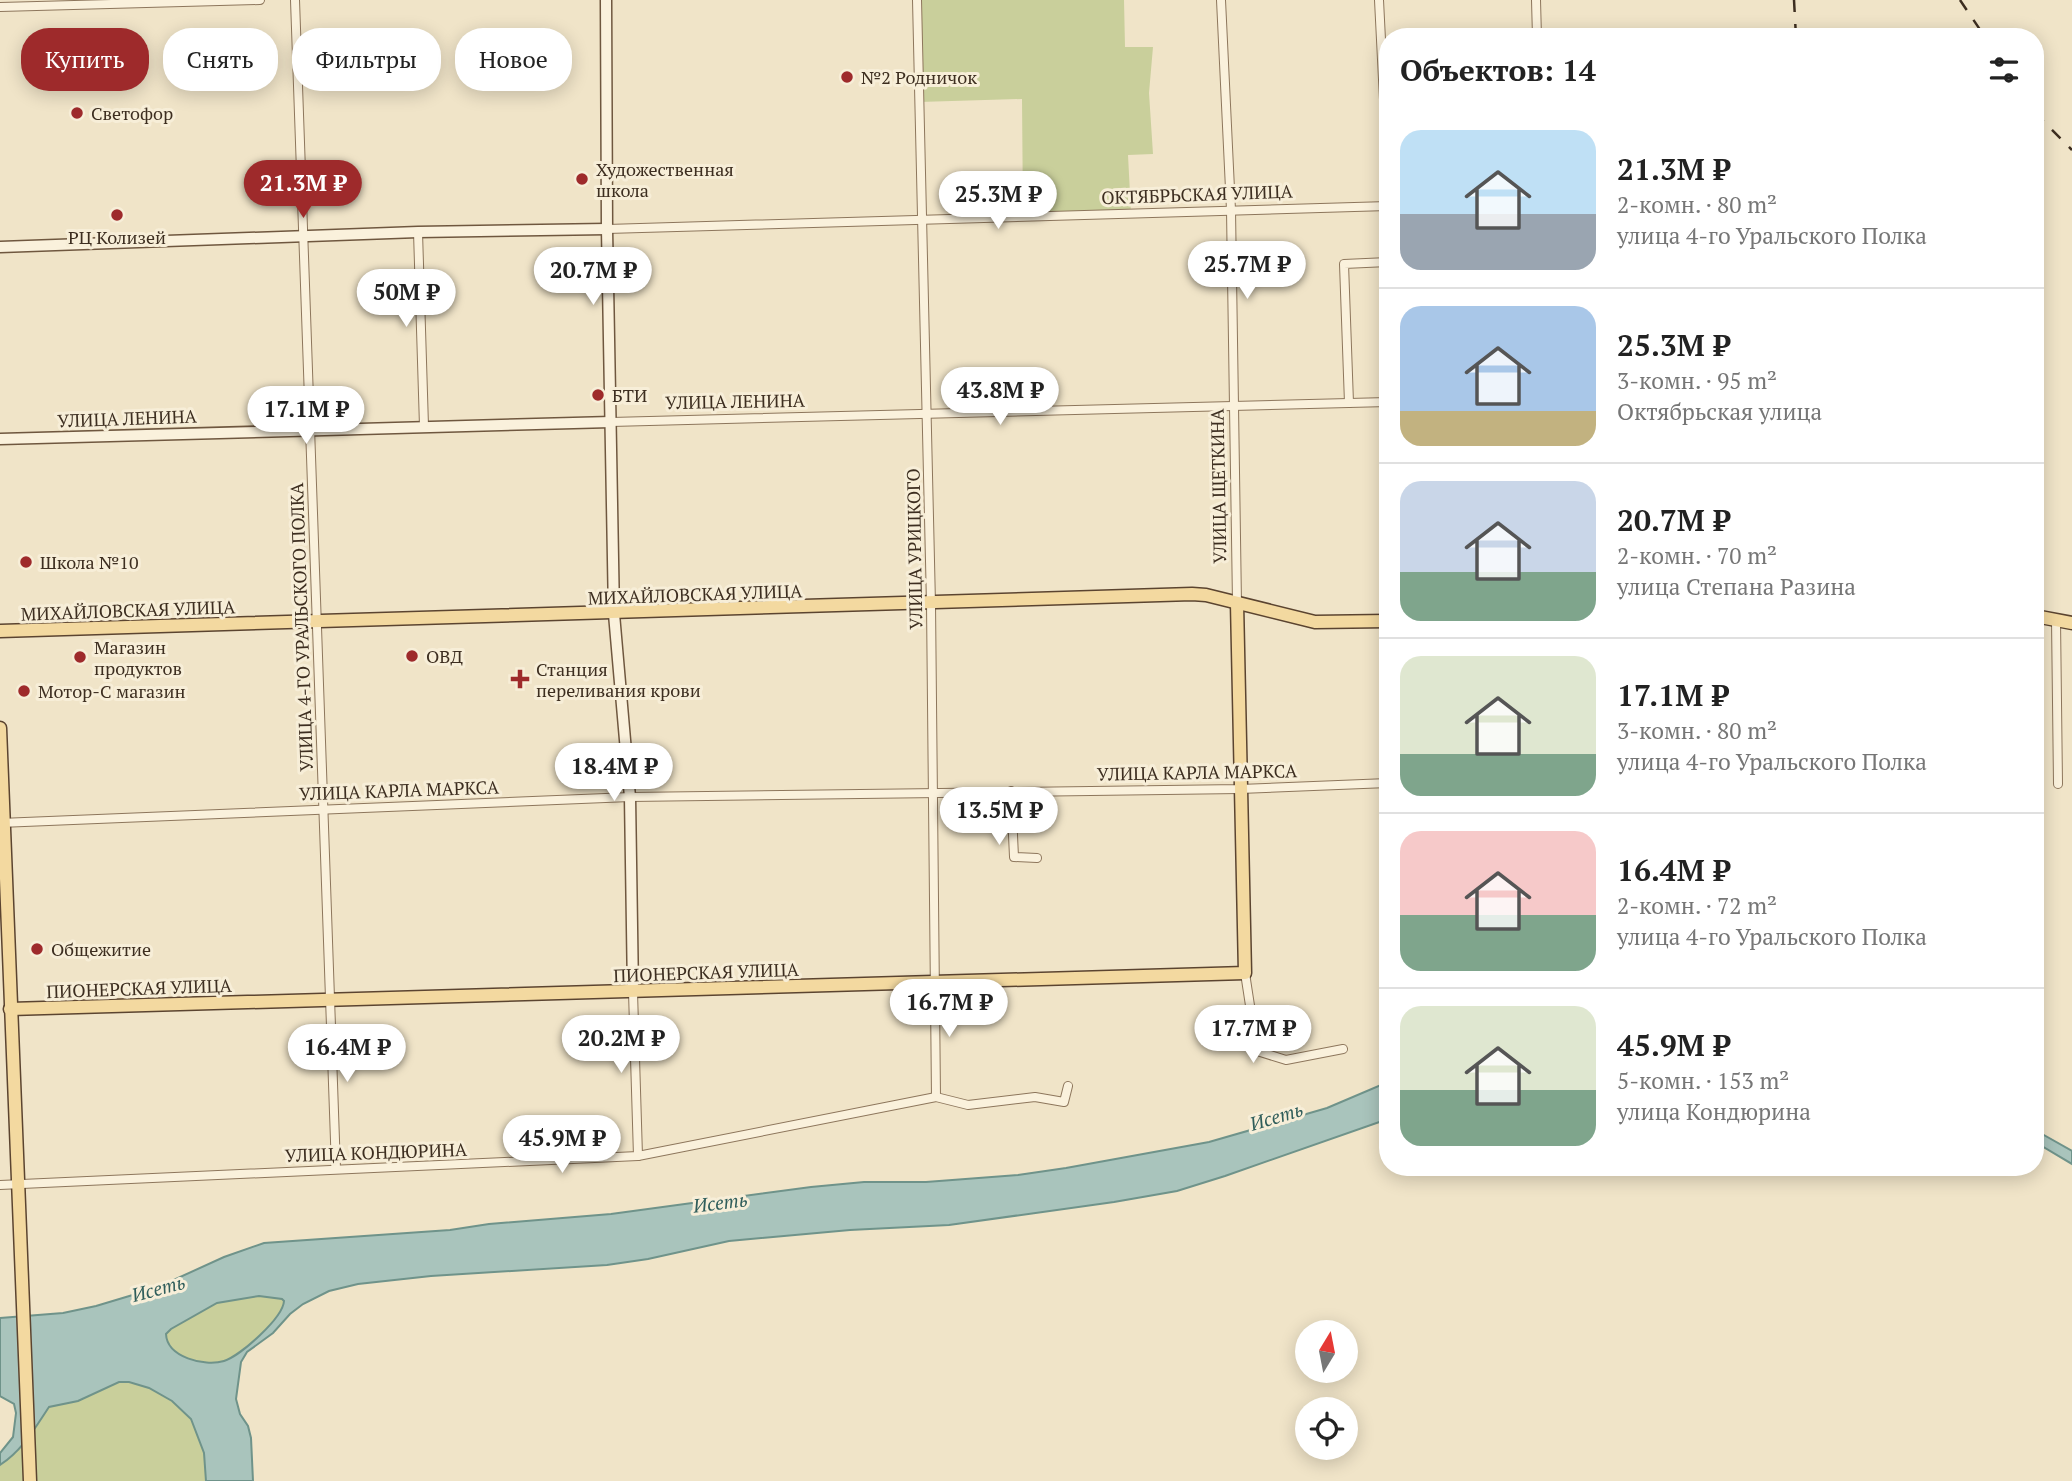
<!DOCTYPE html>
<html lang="ru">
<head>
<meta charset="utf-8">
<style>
  body { margin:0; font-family:"PT Serif",serif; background:#f6f6f6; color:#222; height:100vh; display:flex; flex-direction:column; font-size:26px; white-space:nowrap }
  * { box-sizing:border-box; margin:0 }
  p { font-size:23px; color:#767676 }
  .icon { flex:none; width:38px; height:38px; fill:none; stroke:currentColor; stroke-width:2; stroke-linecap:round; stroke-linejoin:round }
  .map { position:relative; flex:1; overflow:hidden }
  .panel { position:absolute; left:1379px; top:28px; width:665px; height:1148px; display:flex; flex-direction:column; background:#fff; border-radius:28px; box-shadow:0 4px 18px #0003 }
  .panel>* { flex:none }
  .banner { position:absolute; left:21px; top:28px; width:665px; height:63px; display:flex; gap:14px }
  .needle { width:46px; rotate:10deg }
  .buttons { position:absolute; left:1295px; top:1320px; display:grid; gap:14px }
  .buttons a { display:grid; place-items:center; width:63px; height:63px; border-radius:50%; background:#fff; box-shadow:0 4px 18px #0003; font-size:35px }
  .price { position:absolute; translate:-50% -60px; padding:0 16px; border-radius:24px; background:#fff; color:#222; font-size:23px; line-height:46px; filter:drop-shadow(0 2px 4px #0008) }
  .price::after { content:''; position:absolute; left:50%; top:42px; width:21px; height:16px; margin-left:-10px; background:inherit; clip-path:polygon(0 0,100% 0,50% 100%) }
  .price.on { background:#9e2a2b; color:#fff }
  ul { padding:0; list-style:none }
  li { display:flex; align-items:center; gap:21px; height:175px; padding:0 21px }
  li+li { border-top:2px solid #e0e0e0 }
  li span { display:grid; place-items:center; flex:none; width:196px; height:140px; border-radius:21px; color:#555 }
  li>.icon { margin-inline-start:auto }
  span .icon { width:84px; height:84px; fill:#fffc; stroke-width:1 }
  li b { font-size:30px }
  h2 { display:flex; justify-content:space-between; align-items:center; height:84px; padding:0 21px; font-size:30px }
  .tag { padding:0 24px; border-radius:28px; background:#fff; box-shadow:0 4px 18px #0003; font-size:24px; line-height:63px }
  .tag.on { background:#9e2a2b; color:#fff }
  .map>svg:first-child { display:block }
  .green { fill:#c9cf9b }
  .water { fill:#a9c4bc; stroke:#6f938a; stroke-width:2; fill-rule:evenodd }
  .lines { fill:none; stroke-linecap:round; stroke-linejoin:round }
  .street-casing { stroke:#8d765c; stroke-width:10 }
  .secondary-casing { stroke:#6f573f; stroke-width:13 }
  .primary-casing { stroke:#5b4430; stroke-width:15 }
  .street { stroke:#faf1dc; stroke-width:8 }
  .secondary { stroke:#faf1dc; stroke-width:10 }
  .primary { stroke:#f3d9a0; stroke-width:12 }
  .rail { stroke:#3d2e20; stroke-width:2.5; stroke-dasharray:12 12; stroke-linecap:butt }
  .poi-dot { fill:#9e2a2b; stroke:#f7eed8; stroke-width:2.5 }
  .labels { text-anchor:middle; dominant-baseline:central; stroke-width:6; stroke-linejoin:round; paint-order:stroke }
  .poi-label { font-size:18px; fill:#3d2e20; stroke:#f7eed8; text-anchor:start }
  .street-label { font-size:18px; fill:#3d2e20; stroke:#f7eed8 }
  .water-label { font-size:19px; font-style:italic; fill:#2f5d5a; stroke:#f7eed8 }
</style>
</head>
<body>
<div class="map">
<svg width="2072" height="1481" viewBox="0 0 2072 1481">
  <rect width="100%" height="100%" fill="#f0e4c8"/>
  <!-- green -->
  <g class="green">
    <path d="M917,0h207l1,47h28l-4,46 4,61 -25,1 3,58 -108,3 -1,-117 -103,3z"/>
    <path d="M259,1296l23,3 2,2c-1,17 -43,55 -60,60 -20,6 -57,-4 -59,-27l6,-5 46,-26z"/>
    <path d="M120,1382c25,1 55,16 71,36 6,9 11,25 13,36 2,9 1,18 2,27h-206v-16c22,-14 35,-37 49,-58l29,-6z"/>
  </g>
  <!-- water -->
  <g class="water">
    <path d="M1388,1082v37l-163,57 -48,15 -63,11 -165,23 -99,5 -121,11 -81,18 -41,6 -176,11 -73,8 -29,7 -26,13 -13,10 -17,19 -26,19 -6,10 -5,37 4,15 8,12 3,12 2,43h-47l-2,-28 -13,-34 -19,-18 -23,-13 -20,-6h-10l-41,19 -29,6c-14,21 -27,44 -49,58v-12l13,-16 3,-24 -2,-9 -14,-8v-78l63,-5 33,-7 60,-18 68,-31 40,-14 186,-13 39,-6 122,-10 200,-27 53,-5h62l92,-7 48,-7 143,-26 118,-34zM259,1296l23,3 2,2c-1,17 -44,55 -60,60 -20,6 -57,-4 -58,-27l5,-5 46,-26z"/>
    <path d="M2035,1130l37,21v13l-37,-22z"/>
  </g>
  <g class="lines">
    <!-- street casing -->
    <g class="street-casing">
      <g id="street">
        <path d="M295,0l41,1169"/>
        <path d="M917,0l14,604 5,493"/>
        <path d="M1221,0l10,210 6,393"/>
        <path d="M1379,0l9,179"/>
        <path d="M1536,0l1,37"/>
        <path d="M0,7l260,-7"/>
        <path d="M607,229l781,-23"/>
        <path d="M418,232l6,194"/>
        <path d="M1349,403l-5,-139 44,-2"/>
        <path d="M611,422l777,-20"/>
        <path d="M2056,620l2,164"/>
        <path d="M1011,791l3,66 23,1"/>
        <path d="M0,823l630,-26 610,-8 148,-6"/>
        <path d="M1245,973l12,78 29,9 57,-11"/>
        <path d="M633,992l5,164"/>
        <path d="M0,1185l638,-29 298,-59 32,8 67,-8 29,5 4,-16"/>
      </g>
    </g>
    <!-- secondary casing -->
    <g class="secondary-casing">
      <g id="secondary">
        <path d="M606,0l1,229 7,385 16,183 3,195"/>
        <path d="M0,247l418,-15 189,-3"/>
        <path d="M0,439l611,-17"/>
      </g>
    </g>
    <!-- primary casing -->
    <g class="primary-casing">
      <g id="primary">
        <path d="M2035,616l37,7"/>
        <path d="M0,631l1192,-37 14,1 109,27 73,-1"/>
        <path d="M0,728l30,753"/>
        <path d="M10,1009l1235,-36 -8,-370"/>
      </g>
    </g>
    <!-- street -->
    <use href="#street" class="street"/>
    <!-- secondary -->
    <use href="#secondary" class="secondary"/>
    <!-- primary -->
    <use href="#primary" class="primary"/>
    <!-- rail -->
    <g class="rail">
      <path d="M1794,0l2,37"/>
      <path d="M1960,0l25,37"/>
      <path d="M2035,113l37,37"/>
    </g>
  </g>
  <!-- markers -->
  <g class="poi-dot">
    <circle cx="847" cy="77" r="7"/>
    <circle cx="77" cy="113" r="7"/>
    <circle cx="582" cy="179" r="7"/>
    <circle cx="117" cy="215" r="7"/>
    <circle cx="598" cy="395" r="7"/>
    <circle cx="26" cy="562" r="7"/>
    <circle cx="412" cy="656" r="7"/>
    <circle cx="80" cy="657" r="7"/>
    <path d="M516.5 668.5h7v7h7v7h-7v7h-7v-7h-7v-7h7z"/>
    <circle cx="24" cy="691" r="7"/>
    <circle cx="37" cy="949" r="7"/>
  </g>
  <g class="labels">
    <!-- poi labels -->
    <g class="poi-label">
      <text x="861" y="77">№2 Родничок</text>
      <text x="91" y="113">Светофор</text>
      <text x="596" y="169">Художественная<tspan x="596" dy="21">школа</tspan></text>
      <text x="117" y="237" text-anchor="middle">РЦ Колизей</text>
      <text x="612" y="395">БТИ</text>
      <text x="40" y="562">Школа №10</text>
      <text x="94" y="647">Магазин<tspan x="94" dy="21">продуктов</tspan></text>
      <text x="426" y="656">ОВД</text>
      <text x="536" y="669">Станция<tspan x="536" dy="21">переливания крови</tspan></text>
      <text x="38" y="691">Мотор-С магазин</text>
      <text x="51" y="949">Общежитие</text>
    </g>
    <!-- street labels -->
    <g class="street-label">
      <text transform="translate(1197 194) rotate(-2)">ОКТЯБРЬСКАЯ УЛИЦА</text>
      <text transform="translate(735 401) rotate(-1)">УЛИЦА ЛЕНИНА</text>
      <text transform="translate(127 418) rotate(-2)">УЛИЦА ЛЕНИНА</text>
      <text transform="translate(1218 486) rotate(-91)">УЛИЦА ЩЕТКИНА</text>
      <text transform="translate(914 549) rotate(-91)">УЛИЦА УРИЦКОГО</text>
      <text transform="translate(695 594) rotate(-2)">МИХАЙЛОВСКАЯ УЛИЦА</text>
      <text transform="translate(128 610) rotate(-2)">МИХАЙЛОВСКАЯ УЛИЦА</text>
      <text transform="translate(301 627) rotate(-92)">УЛИЦА 4-ГО УРАЛЬСКОГО ПОЛКА</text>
      <text transform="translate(1197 772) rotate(-1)">УЛИЦА КАРЛА МАРКСА</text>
      <text transform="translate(399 790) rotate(-2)">УЛИЦА КАРЛА МАРКСА</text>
      <text transform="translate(706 972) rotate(-2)">ПИОНЕРСКАЯ УЛИЦА</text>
      <text transform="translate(139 988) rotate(-2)">ПИОНЕРСКАЯ УЛИЦА</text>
      <text transform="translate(376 1152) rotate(-2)">УЛИЦА КОНДЮРИНА</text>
    </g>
    <!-- water labels -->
    <g class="water-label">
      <text transform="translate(1276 1116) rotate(-17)">Исеть</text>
      <text transform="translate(720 1202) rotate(-7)">Исеть</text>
      <text transform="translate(158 1288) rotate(-15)">Исеть</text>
    </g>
  </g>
</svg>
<div class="buttons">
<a><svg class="needle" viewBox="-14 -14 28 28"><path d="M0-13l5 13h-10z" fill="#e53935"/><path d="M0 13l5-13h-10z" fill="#767676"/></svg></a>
<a><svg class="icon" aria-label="locate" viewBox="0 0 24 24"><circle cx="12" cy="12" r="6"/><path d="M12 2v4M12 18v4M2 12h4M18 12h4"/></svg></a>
</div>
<b class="price on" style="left:303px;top:220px">21.3M ₽</b>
<b class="price" style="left:998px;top:231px">25.3M ₽</b>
<b class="price" style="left:1247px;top:301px">25.7M ₽</b>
<b class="price" style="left:593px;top:307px">20.7M ₽</b>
<b class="price" style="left:406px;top:329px">50M ₽</b>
<b class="price" style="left:1000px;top:427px">43.8M ₽</b>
<b class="price" style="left:306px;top:446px">17.1M ₽</b>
<b class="price" style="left:614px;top:803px">18.4M ₽</b>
<b class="price" style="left:999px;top:847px">13.5M ₽</b>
<b class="price" style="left:949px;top:1039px">16.7M ₽</b>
<b class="price" style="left:1253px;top:1065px">17.7M ₽</b>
<b class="price" style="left:621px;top:1075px">20.2M ₽</b>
<b class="price" style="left:347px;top:1084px">16.4M ₽</b>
<b class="price" style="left:562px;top:1175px">45.9M ₽</b>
<div class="banner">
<a class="tag on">Купить</a>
<a class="tag">Снять</a>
<a class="tag">Фильтры</a>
<a class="tag">Новое</a>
</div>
<section class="panel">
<h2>Объектов: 14<svg class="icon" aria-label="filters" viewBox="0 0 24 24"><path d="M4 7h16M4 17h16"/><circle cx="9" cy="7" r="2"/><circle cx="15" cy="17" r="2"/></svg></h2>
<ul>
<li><span style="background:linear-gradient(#bfe0f5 60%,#9aa5b1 0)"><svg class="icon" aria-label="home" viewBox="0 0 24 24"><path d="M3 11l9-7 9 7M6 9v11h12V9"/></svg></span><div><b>21.3M ₽</b><p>2-комн. · 80 m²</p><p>улица 4-го Уральского Полка</p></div></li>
<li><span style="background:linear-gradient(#a9c7e8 75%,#c2b280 0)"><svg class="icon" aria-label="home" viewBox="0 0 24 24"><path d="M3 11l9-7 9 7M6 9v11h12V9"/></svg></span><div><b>25.3M ₽</b><p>3-комн. · 95 m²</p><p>Октябрьская улица</p></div></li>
<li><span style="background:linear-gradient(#c9d6e8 65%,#7fa58c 0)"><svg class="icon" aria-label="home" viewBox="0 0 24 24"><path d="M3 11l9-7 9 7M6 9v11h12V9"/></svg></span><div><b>20.7M ₽</b><p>2-комн. · 70 m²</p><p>улица Степана Разина</p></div></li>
<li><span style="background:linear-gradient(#dfe7d0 70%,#7fa58c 0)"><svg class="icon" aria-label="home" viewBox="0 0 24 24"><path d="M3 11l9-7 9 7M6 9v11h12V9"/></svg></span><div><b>17.1M ₽</b><p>3-комн. · 80 m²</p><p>улица 4-го Уральского Полка</p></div></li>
<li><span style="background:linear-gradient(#f6c9c9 60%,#7fa58c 0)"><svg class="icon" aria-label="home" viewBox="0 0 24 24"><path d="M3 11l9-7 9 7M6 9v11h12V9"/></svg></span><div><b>16.4M ₽</b><p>2-комн. · 72 m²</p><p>улица 4-го Уральского Полка</p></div></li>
<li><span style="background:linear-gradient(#dfe7d0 60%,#7fa58c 0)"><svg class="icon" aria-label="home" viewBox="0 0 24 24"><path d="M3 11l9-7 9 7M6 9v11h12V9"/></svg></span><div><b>45.9M ₽</b><p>5-комн. · 153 m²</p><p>улица Кондюрина</p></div></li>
</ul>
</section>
</div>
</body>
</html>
